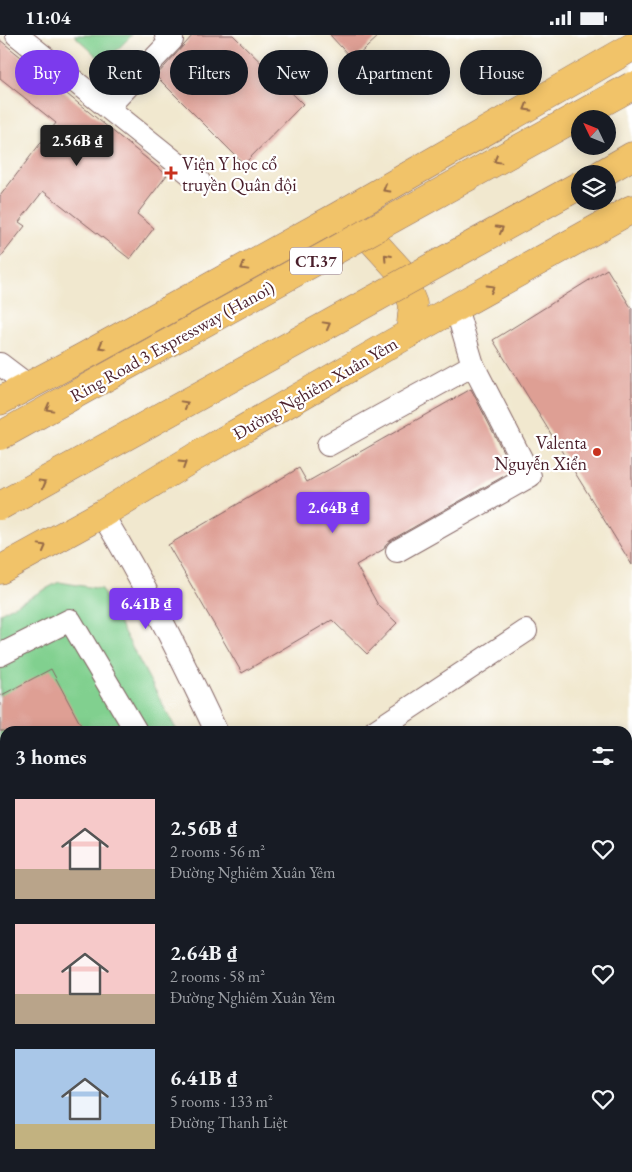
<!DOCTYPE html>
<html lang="en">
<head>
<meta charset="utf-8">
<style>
  body { margin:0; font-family:"EB Garamond",serif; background:#242831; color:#f1f3f6; height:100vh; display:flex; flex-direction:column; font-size:19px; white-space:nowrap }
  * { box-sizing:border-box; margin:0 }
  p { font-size:16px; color:#9ea1a6 }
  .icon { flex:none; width:28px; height:28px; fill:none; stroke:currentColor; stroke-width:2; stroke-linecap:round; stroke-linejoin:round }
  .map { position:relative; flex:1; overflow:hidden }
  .side { position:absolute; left:0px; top:691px; width:632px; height:446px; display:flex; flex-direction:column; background:#171b24; border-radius:15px 15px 0 0; box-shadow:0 2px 12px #0003 }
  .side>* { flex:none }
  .top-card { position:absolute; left:15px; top:15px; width:602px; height:45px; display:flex; gap:10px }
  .needle { width:32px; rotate:313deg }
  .fabs { position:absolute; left:571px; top:75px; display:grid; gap:10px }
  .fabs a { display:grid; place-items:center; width:45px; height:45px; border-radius:50%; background:#171b24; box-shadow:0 2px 12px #0003; font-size:25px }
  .price { position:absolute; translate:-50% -42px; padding:0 11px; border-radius:5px; background:#7c3aed; color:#fff; font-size:16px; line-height:32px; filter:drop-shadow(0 1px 2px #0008) }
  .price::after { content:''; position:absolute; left:50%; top:30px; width:15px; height:11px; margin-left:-8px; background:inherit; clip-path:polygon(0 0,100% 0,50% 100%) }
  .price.current { background:#222; color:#fff }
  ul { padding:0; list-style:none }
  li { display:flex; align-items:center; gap:15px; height:125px; padding:0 15px }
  li span { display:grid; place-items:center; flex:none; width:140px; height:100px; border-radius:0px; color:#555 }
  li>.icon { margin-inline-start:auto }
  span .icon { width:60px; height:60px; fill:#fffc; stroke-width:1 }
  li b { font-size:21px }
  h2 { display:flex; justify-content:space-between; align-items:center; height:60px; padding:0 15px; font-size:21px }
  .pill { padding:0 18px; border-radius:22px; background:#171b24; box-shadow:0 2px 12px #0003; font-size:18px; line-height:45px }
  .pill.current { background:#7c3aed; color:#fff }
  .status { display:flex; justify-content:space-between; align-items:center; height:35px; padding:0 25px; background:#171b24; direction:ltr }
  .status svg { height:14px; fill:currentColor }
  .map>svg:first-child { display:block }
  .green { fill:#81d08f; stroke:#66785d }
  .building { fill:#de9f94 }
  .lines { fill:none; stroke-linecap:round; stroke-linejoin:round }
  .minor-casing { stroke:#846564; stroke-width:24 }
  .major-casing { stroke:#846564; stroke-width:29 }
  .highway-casing { stroke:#846564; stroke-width:29 }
  .minor { stroke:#fff; stroke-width:22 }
  .major { stroke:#f1c369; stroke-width:28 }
  .highway { stroke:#f1c369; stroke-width:28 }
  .highway-bridge-casing { stroke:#846564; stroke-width:29; stroke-linecap:butt }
  .highway-bridge { stroke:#f1c369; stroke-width:28 }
  .oneway { stroke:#956947 }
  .poi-dot { fill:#c8321e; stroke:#fff; stroke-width:2 }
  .labels { text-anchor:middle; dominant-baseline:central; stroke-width:4.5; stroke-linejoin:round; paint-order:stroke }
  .shield { fill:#fff; stroke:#80626b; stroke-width:1 }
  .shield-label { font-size:16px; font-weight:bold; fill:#4a1f2b }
  .poi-label { font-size:18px; fill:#4a1f2b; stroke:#fff; text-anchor:start }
  .street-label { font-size:18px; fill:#4a1f2b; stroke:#fff }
</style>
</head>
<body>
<div class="status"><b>11:04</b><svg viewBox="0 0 49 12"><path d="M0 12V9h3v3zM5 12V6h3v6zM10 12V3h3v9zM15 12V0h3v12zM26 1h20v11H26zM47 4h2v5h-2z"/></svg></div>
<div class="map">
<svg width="632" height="1137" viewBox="0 0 632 1137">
  <rect width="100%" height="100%" fill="#fff"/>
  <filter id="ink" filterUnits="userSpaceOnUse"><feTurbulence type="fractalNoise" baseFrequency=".02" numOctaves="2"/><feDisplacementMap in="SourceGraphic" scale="10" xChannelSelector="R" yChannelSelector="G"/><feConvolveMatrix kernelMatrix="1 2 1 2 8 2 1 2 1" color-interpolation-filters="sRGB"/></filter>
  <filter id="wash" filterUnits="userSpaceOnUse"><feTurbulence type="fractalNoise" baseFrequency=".0096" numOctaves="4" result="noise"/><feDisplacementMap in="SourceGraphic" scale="20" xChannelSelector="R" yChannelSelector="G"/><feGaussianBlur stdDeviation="1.12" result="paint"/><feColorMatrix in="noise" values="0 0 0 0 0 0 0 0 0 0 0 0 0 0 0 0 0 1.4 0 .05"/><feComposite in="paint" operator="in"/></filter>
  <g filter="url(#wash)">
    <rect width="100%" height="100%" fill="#f1e8cf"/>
    <!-- green -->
    <g class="green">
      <path d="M74,0h58l-28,28z"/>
      <path d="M59,547l42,7 76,142h-172v436h304l1,5h-310v-559z"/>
    </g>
    <g id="blocks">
      <!-- building -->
      <g class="building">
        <path d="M193,0h40l70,69 -59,60 -88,-88z"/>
        <path d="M330,0h50l-27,25z"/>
        <path d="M0,5l167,135 -30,39 17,14 -24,31 -87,-68 -24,31 6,4 -25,32v-62l56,-73 -56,-45z"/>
        <path d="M607,234l25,40v256l-139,-225z"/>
        <path d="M471,354l42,82 -122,69 -5,4 -2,5 -28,16 22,40 19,18 -30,31 -35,-34 -90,53 -74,-128 131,-77 8,14z"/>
        <path d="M51,634l33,62h-84v-35z"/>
      </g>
    </g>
  </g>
  <g filter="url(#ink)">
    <use href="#blocks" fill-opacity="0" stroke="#846564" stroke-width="1"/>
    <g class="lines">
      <!-- minor casing -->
      <g class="minor-casing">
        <g id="minor">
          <path d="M17,0l182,146"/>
          <path d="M108,72l64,-67 -6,-5"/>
          <path d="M456,273l17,57"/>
          <path d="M0,329l29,22"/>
          <path d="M328,410l145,-80 57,111 -133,75"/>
          <path d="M102,479c43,70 79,143 114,217"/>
          <path d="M0,620l70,-35 66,111"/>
          <path d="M375,696l151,-100"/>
          <path d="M628,724l4,-4"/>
          <path d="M0,775l5,-3"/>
          <path d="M0,874l5,8"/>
          <path d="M342,1132l1,5"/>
          <path d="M412,1132l2,5"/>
          <path d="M621,1132l1,5"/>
        </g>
      </g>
      <!-- major casing -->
      <g class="major-casing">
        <g id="major">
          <path d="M346,186l23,16 31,34 13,33 -3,29"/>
          <path d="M0,366l83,-44 255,-141 294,-169"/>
          <path d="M0,535l102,-56 93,-57 215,-124 222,-124"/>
        </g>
      </g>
      <!-- highway casing -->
      <g class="highway-casing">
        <path id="highway" d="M601,139l31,-18"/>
      </g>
      <!-- minor -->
      <use href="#minor" class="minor"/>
      <!-- major -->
      <use href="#major" class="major"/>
      <!-- highway -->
      <use href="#highway" class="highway"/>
      <!-- highway-bridge casing -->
      <g class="highway-bridge-casing">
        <g id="highway-bridge">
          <path d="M0,401l632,-350"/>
          <path d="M0,471l580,-321"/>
        </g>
      </g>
      <!-- highway-bridge -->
      <use href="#highway-bridge" class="highway-bridge"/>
    </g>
    <!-- one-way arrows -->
    <defs><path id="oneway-chevron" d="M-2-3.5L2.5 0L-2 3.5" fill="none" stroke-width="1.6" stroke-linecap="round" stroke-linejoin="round" transform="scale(1.25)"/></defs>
    <g class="oneway">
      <use href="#oneway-chevron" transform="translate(527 73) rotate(150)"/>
      <use href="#oneway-chevron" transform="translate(497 125) rotate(151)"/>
      <use href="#oneway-chevron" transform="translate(386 154) rotate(150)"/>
      <use href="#oneway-chevron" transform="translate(500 194) rotate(-29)"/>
      <use href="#oneway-chevron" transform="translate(387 222) rotate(-132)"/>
      <use href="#oneway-chevron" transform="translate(244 232) rotate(151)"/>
      <use href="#oneway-chevron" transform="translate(491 253) rotate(-30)"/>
      <use href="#oneway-chevron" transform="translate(327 290) rotate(-29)"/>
      <use href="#oneway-chevron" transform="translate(102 311) rotate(151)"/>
      <use href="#oneway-chevron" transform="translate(185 369) rotate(-29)"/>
      <use href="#oneway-chevron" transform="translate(49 373) rotate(151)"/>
      <use href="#oneway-chevron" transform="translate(183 429) rotate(-32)"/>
      <use href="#oneway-chevron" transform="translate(43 448) rotate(-29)"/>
      <use href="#oneway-chevron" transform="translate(43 512) rotate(-29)"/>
    </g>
  </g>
  <!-- markers -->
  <g class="poi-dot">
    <path d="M168.5 130.5h5v5h5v5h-5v5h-5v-5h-5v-5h5z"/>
    <circle cx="597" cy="417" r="5"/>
  </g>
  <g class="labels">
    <!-- shield labels -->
    <rect class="shield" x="290" y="212.5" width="52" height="27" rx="4"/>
    <g class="shield-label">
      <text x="316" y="226">CT.37</text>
    </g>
    <!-- poi labels -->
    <g class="poi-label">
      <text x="182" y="128">Viện Y học cổ<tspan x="182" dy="21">truyền Quân đội</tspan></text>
      <text x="587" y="407" text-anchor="end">Valenta<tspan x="587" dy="21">Nguyễn Xiển</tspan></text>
    </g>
    <!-- street labels -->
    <g class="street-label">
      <text transform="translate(172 306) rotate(-29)">Ring Road 3 Expressway (Hanoi)</text>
      <text transform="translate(315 353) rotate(-30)">Đường Nghiêm Xuân Yêm</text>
    </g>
  </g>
</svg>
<div class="fabs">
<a><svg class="needle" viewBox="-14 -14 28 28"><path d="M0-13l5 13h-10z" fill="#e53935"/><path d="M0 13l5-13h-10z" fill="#9ea1a6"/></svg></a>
<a><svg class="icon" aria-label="layers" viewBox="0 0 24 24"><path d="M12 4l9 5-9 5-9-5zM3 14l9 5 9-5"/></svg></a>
</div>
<b class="price current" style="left:77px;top:132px">2.56B ₫</b>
<b class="price" style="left:333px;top:499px">2.64B ₫</b>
<b class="price" style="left:146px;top:595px">6.41B ₫</b>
<div class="top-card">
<a class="pill current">Buy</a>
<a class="pill">Rent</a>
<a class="pill">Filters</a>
<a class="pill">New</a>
<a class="pill">Apartment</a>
<a class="pill">House</a>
</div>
<section class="side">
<h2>3 homes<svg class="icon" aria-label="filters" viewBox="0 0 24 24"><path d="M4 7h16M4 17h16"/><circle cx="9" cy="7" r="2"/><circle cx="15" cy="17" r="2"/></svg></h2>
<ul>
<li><span style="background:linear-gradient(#f6c9c9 70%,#b9a48a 0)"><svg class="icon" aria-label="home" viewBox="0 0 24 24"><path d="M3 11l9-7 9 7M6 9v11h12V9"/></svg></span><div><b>2.56B ₫</b><p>2 rooms · 56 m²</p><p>Đường Nghiêm Xuân Yêm</p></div><svg class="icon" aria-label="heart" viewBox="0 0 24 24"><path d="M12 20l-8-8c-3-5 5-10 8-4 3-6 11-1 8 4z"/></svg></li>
<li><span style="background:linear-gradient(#f6c9c9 70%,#b9a48a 0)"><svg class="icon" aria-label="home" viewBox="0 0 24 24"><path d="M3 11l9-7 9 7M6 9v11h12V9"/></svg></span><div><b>2.64B ₫</b><p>2 rooms · 58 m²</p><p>Đường Nghiêm Xuân Yêm</p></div><svg class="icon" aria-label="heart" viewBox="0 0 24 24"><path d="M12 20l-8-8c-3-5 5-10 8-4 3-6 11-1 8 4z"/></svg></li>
<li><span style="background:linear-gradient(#a9c7e8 75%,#c2b280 0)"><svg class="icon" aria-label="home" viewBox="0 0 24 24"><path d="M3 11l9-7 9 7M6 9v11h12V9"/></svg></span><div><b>6.41B ₫</b><p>5 rooms · 133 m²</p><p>Đường Thanh Liệt</p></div><svg class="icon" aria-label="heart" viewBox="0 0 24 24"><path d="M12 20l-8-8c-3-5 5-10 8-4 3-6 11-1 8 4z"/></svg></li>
</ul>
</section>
</div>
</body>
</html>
